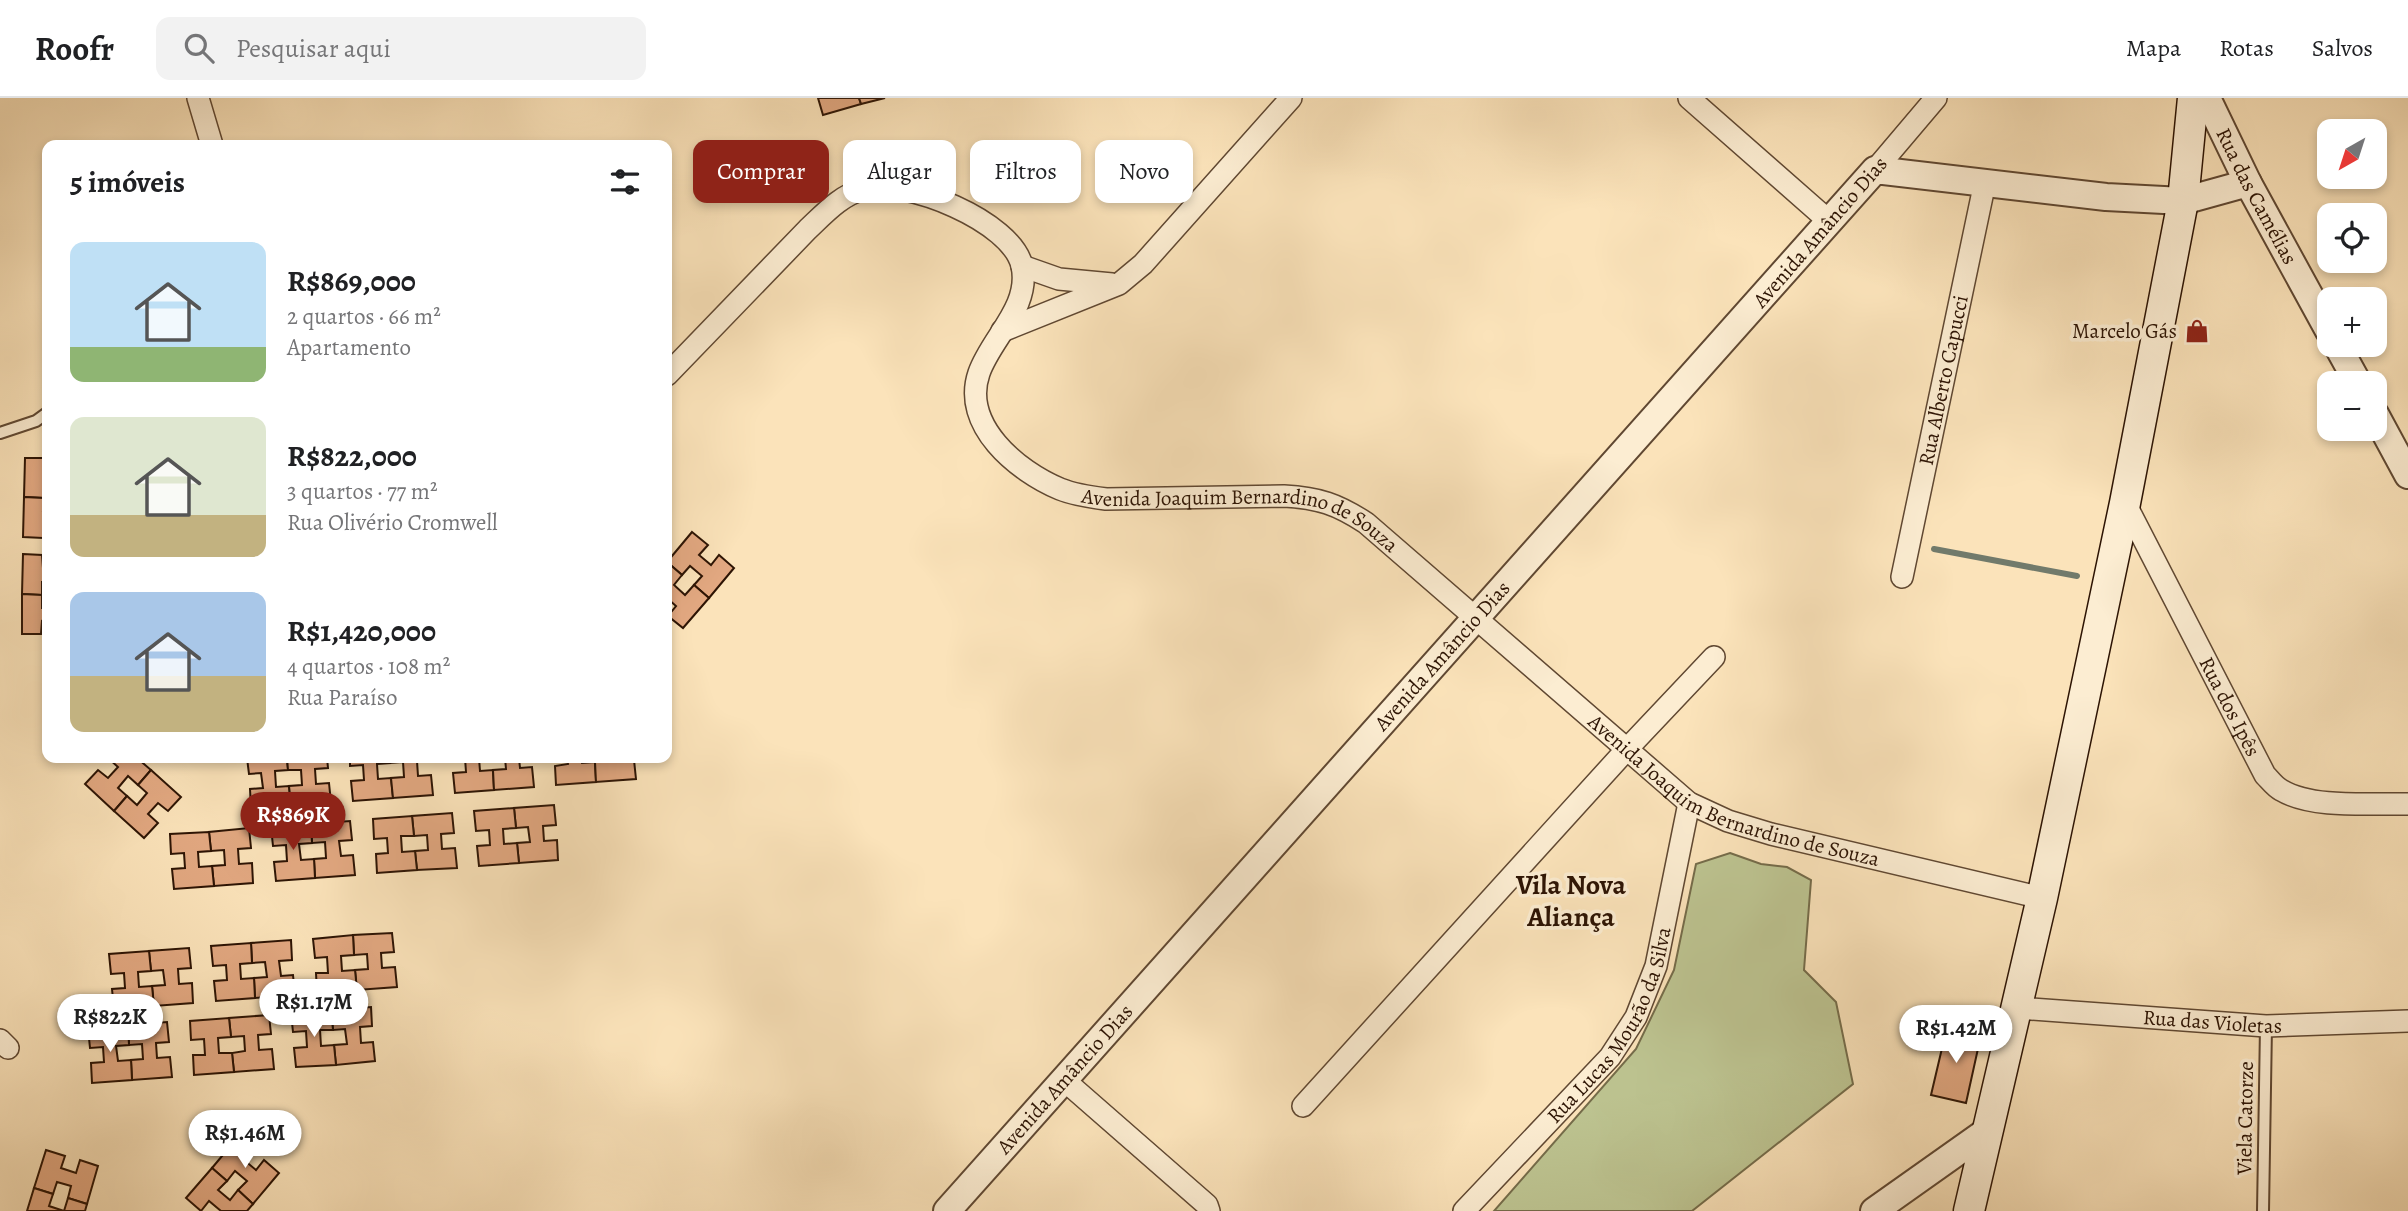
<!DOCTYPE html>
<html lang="pt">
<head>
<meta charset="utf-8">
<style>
  body { margin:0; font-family:Alegreya,serif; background:#f2f2f2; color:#202124; height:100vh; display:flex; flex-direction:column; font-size:26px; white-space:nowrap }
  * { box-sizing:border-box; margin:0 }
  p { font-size:23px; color:#757577 }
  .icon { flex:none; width:38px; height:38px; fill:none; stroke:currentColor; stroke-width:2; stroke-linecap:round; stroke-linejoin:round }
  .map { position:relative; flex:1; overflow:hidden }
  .panel { position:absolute; left:42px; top:42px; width:630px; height:623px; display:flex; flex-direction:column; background:#fff; border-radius:14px; box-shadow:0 4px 10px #0003 }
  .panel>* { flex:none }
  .guide { position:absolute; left:693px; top:42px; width:665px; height:63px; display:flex; gap:14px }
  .needle { width:46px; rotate:219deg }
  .fabs { position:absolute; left:2317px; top:21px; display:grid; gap:14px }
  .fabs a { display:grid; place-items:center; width:70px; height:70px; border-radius:14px; background:#fff; box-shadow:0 4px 10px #0003; font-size:35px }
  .price { position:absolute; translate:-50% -60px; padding:0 16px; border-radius:24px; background:#fff; color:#222; font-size:23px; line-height:46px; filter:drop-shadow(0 2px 4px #0008) }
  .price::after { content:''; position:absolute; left:50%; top:42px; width:21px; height:16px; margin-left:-10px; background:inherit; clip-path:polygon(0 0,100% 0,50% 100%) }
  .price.current { background:#8f2418; color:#fff }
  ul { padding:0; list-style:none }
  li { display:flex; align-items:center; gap:21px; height:175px; padding:0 28px }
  li span { display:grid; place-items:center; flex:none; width:196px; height:140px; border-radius:14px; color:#555 }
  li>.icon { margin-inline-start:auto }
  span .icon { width:84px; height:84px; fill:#fffc; stroke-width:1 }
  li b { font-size:30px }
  h2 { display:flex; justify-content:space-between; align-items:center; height:84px; padding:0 28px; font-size:30px }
  .tag { padding:0 24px; border-radius:14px; background:#fff; box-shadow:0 4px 10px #0003; font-size:24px; line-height:63px }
  .tag.current { background:#8f2418; color:#fff }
  header { display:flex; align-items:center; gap:42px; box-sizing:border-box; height:98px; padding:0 35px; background:#fff; border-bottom:2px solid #e0e0e0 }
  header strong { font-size:33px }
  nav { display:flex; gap:38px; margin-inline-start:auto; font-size:24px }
  .search { width:490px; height:63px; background:#f2f2f2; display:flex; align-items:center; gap:18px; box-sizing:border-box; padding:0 24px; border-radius:14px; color:#757577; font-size:26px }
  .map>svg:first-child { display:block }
  .green { fill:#bdc491; stroke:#756c4a; stroke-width:2 }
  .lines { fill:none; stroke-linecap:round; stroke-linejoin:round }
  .stream { stroke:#717a6b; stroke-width:6 }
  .building { fill:#e2a881; stroke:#2d1404; stroke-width:2 }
  .service-casing { stroke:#604832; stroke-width:14 }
  .minor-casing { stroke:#604832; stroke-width:24 }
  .tertiary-casing { stroke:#604832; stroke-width:30 }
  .secondary-casing { stroke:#2d1404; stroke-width:33 }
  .service { stroke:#fcedd2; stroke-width:10 }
  .minor { stroke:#fcedd2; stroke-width:21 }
  .tertiary { stroke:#fcedd2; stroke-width:26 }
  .secondary { stroke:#fcedd2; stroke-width:30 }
  .labels { text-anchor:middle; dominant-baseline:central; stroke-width:7; stroke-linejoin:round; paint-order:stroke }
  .street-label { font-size:21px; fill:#2d1404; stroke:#fcedd2 }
  .poi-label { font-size:21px; fill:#2d1404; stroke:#fcedd2; text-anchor:end }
  .district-label { font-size:28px; font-weight:bold; fill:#2d1404; stroke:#fcedd2 }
</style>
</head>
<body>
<header>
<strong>Roofr</strong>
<div class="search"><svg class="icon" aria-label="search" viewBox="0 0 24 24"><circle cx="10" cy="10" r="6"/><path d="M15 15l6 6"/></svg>Pesquisar aqui</div>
<nav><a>Mapa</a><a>Rotas</a><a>Salvos</a></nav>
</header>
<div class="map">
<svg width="2408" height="1113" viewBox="0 0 2408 1113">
  <rect width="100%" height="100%" fill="#fbe3ba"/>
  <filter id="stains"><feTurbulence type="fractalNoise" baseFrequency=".00286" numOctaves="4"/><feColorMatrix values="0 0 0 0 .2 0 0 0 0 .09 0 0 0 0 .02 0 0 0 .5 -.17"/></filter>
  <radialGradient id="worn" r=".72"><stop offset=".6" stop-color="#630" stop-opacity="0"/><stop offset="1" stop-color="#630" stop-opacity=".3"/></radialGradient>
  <!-- green -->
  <path class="green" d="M1730,755l31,11 26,3 24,13 -7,90 32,32 17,82 -161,127h-198l142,-162 38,-79 22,-106z"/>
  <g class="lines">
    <!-- stream -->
    <path class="stream" d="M1934,451l143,27"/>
  </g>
  <!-- building -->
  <g class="building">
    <path d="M818,0h41l2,6 -38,11z"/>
    <path d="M859,0h26l-24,6z"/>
    <path d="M25,360h20l2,28 -3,-1v13l-20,-1z"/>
    <path d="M24,399l20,1 -1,13h4v14h-4v13l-20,-1z"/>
    <path d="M692,434l16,13 -9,10 12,10 8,-10 15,13 -25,30 -15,-13 8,-9 -12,-10 -8,9 -15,-13z"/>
    <path d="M23,456l19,1 1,13h4v14h-5v13l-20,-1z"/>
    <path d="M667,464l15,13 -8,10 11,10 9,-10 15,13 -26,30 -15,-12 8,-10 -9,-8z"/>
    <path d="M22,496l20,1v13h5v14l-5,-1 -1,13h-19z"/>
    <path d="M108,660h29l14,12 -13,15 -10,-9 -10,12 9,8 -13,15 -29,-27 13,-14 10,8 10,-11z"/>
    <path d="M247,660h40l1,12 -13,1 1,16 13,-1 2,19 -40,3 -1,-19 13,-1 -2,-15 -12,1z"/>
    <path d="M287,660h40l1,10 -13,1 1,15 13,-1 2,20 -40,2 -2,-19 13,-1 -1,-15h-13z"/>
    <path d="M350,660h39l1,5 -13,1 1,15 13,-1 2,20 -40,3 -2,-20 13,-1 -1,-15 -13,1z"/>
    <path d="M389,660h40l1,2 -13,1 1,15 13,-1 2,20 -40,3 -2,-20 13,-1 -1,-15 -13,1z"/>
    <path d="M465,660h14l1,13 13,-1 1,20 -39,3 -2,-20 13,-1z"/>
    <path d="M505,660h14l1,10 12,-1 2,20 -40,3 -1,-20 13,-1z"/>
    <path d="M567,660h14l1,5 13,-1 1,20 -40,3 -1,-19 13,-2z"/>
    <path d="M607,660h14v3l13,-1 2,19 -40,3 -1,-20h12z"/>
    <path d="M151,672l30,27 -13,14 -10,-8 -10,11 10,9 -14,15 -30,-27 13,-15 10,9 10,-12 -9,-8z"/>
    <path d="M554,707l2,20 -13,1 1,15 13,-1 1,20 -39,3 -2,-20 13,-1 -2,-15 -12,1 -2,-20z"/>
    <path d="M514,710l2,20 -13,1 1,15 13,-1 2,20 -40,3 -2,-20 13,-1 -1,-15 -13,1 -2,-20z"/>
    <path d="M452,715l2,20 -13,1 1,15 13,-1 2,20 -40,2 -2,-19 13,-1 -1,-15 -13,1 -2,-20z"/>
    <path d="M412,718l2,20h-13l1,16 13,-1 2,19 -40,3 -1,-19 12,-1 -1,-15 -13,1 -1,-20z"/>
    <path d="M350,723l2,19 -13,1 2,15 12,-1 2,20 -40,3 -1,-19 12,-1 -1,-16 -13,1 -1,-19z"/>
    <path d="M311,726l1,19 -13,1 2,16 13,-1 1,19 -39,3 -2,-19 13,-1 -1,-16 -13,1 -2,-19z"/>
    <path d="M249,730l2,20 -13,1 1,15 13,-1 1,20 -39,3 -2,-20 13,-1 -1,-15 -13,1 -2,-19z"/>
    <path d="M209,734l2,19 -13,1 1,15 13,-1 2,20 -40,3 -2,-20 13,-1 -1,-15 -13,1 -1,-20z"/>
    <path d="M392,835l2,19 -13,1 1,15 13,-1 2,20 -40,3 -2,-20 13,-1 -1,-15 -13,1 -1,-20z"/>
    <path d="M353,837l1,20 -13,1 1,15 13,-1 2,20 -40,3 -1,-20h12l-1,-16 -12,1 -2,-19z"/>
    <path d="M291,842l1,20 -13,1 2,15 12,-1 2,20 -40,3 -1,-20 13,-1 -2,-15 -13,1 -1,-20z"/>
    <path d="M251,845l1,20 -12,1 1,15 13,-1 1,20 -39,3 -2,-20 13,-1 -1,-15 -13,1 -2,-20z"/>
    <path d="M189,850l2,20 -13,1 1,15 13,-1 1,20 -39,3 -2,-20 13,-1 -2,-15 -12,1 -2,-20z"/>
    <path d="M149,853l2,20 -13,1 1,15 13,-1 2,20 -40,3 -2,-20 13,-1 -1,-15 -13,1 -2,-20z"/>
    <path d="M371,909l1,19 -12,1 1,16 12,-1 2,19 -39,4 -2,-20 13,-1 -2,-15 -12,1 -2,-20z"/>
    <path d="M331,912l2,20h-13l1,16 13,-1 2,20 -40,2 -2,-19 13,-1 -1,-16 -13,1 -2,-19z"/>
    <path d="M269,917l2,19 -13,1 1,15 13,-1 2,20 -40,3 -2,-19 13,-2 -1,-15 -13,1 -2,-19z"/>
    <path d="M229,920l2,19 -13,1 1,15h13l2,19 -40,3 -1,-20h12l-1,-16 -13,1 -1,-19z"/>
    <path d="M167,924l2,20 -13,1 1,15 13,-1 2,20 -40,3 -1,-20 12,-1 -1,-15 -13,1 -1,-20z"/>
    <path d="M128,927l1,20 -13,1 2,15 13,-1 1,20 -40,3 -1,-20 13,-1 -1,-15 -13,1 -2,-20z"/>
    <path d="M1947,929l34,8 -15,68 -35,-8z"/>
    <path d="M238,1039l15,13 -9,10 12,10 8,-10 15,13 -26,31 -15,-14 9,-9 -12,-10 -8,10 -15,-13z"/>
    <path d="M46,1052l19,6 -4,12 15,5 4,-13 18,6 -11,38 -19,-6 3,-12 -14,-4 -4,12 -19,-6z"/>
    <path d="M212,1070l15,13 -9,9 12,10 8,-10 15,14 -6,7h-26l-12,-10 -8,10 -15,-13z"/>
    <path d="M34,1090l19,6 -4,12 15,5 4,-13 19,6 -2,7h-58z"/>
  </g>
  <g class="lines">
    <!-- service casing -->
    <g class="service-casing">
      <g id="service">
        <path d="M0,335l36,-12 11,-8"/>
        <path d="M2263,1113l3,-185"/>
      </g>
    </g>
    <!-- minor casing -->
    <g class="minor-casing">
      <g id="minor">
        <path d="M198,0l14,47"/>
        <path d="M1689,0l141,124"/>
        <path d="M1875,72l61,-72"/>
        <path d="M1022,168l37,13 53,5"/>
        <path d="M1002,233l117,-47 24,-20 148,-166"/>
        <path id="s1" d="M667,277l141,-146c17,-16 33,-34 56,-40 41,-11 148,32 158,77 9,41 -31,72 -43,107 -18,52 38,98 81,116 15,6 30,8 46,10l178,-3c35,2 53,8 82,27l323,280 39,18 43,13 271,64"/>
        <path id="s2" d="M2125,405l140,272c5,5 10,12 16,15 32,19 90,13 127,14"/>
        <path id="s3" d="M1902,479l83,-395"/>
        <path id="s4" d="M2017,910l249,18 142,-5"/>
        <path d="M0,942l8,8"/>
        <path d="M1064,982l143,125 2,6"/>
        <path d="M1303,1008l324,-357 87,-92"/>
        <path id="s5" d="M1464,1113l146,-154 26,-40 20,-51 33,-163"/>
      </g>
    </g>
    <!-- tertiary casing -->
    <g class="tertiary-casing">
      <g id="tertiary">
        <path id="s6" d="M2207,0l41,85 81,148"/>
        <path d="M2337,247l21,38"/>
        <path d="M2375,316l33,61"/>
        <path id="s7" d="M947,1113l928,-1041 231,27 77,4 65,-18"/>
        <path d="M1874,1113l113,-80"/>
      </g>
    </g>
    <!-- secondary casing -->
    <g class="secondary-casing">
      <path id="secondary" d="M1969,1113l73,-313 83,-395 58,-302 10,-103"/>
    </g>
    <!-- service -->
    <use href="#service" class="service"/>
    <!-- minor -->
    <use href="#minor" class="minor"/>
    <!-- tertiary -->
    <use href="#tertiary" class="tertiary"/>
    <!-- secondary -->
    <use href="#secondary" class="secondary"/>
  </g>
  <!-- icons -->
  <defs>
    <g id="shop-bare" transform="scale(1.89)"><path d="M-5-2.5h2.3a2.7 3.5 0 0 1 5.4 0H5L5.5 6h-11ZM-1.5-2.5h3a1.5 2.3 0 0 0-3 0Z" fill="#8f2418" stroke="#fcedd2" stroke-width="2.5" paint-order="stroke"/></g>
  </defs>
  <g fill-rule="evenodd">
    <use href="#shop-bare" x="2197" y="233"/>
  </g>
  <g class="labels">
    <!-- street labels -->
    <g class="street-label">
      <text stroke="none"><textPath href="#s6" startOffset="110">Rua das Camélias</textPath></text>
      <text transform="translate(1820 134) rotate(-49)">Avenida Amâncio Dias</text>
      <text stroke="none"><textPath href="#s3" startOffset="201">Rua Alberto Capucci</textPath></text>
      <text stroke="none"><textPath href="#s1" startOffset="919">Avenida Joaquim Bernardino de Souza</textPath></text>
      <text stroke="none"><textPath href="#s7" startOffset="744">Avenida Amâncio Dias</textPath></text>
      <text stroke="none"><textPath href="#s2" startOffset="229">Rua dos Ipês</textPath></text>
      <text stroke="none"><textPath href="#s1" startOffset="1507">Avenida Joaquim Bernardino de Souza</textPath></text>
      <text stroke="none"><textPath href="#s4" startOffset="196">Rua das Violetas</textPath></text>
      <text stroke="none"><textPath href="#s5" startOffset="240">Rua Lucas Mourão da Silva</textPath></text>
      <text stroke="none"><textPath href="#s7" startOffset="177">Avenida Amâncio Dias</textPath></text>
      <text transform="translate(2245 1020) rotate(-89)">Viela Catorze</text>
    </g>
    <!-- poi labels -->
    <g class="poi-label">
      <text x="2177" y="233">Marcelo Gás</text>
    </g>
    <!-- district labels -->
    <g class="district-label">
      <text x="1571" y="787">Vila Nova<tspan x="1571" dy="32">Aliança</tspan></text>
    </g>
  </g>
  <rect width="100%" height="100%" filter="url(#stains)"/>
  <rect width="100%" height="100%" fill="url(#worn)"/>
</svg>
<div class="fabs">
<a><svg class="needle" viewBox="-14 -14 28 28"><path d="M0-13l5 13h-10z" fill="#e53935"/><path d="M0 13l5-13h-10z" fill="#757577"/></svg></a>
<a><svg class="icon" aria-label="locate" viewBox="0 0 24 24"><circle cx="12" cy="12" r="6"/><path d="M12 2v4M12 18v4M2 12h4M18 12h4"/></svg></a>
<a>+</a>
<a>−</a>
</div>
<b class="price current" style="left:293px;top:754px">R$869K</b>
<b class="price" style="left:314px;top:941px">R$1.17M</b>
<b class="price" style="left:110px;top:956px">R$822K</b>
<b class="price" style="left:1956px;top:967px">R$1.42M</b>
<b class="price" style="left:245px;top:1072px">R$1.46M</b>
<div class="guide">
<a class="tag current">Comprar</a>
<a class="tag">Alugar</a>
<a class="tag">Filtros</a>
<a class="tag">Novo</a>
</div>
<section class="panel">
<h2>5 imóveis<svg class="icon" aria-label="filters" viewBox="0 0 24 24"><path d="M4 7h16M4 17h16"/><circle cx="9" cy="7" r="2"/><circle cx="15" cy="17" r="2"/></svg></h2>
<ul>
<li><span style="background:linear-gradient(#bfe0f5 75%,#8fb573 0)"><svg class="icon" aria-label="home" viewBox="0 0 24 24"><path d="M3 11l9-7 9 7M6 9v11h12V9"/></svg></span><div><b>R$869,000</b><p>2 quartos · 66 m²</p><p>Apartamento</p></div></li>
<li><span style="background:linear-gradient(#dfe7d0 70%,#c2b280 0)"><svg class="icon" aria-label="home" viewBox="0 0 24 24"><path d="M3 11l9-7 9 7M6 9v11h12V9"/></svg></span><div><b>R$822,000</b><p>3 quartos · 77 m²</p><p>Rua Olivério Cromwell</p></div></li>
<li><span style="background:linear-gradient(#a9c7e8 60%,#c2b280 0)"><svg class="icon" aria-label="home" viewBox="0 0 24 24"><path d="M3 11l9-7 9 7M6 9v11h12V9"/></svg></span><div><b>R$1,420,000</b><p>4 quartos · 108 m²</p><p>Rua Paraíso</p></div></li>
</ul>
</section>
</div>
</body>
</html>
